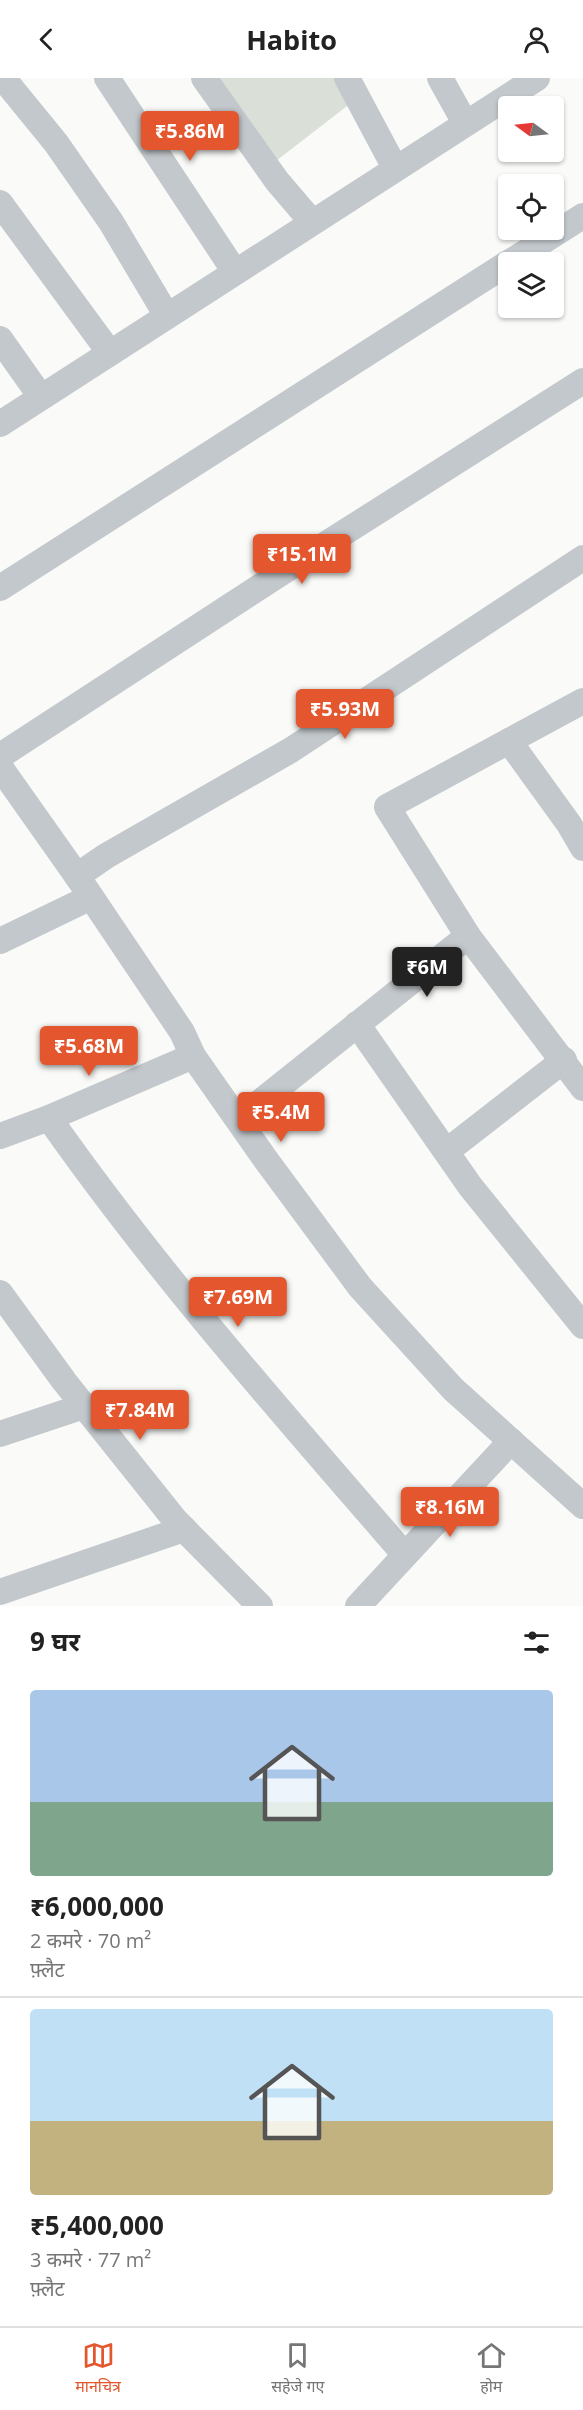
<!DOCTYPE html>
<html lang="hi">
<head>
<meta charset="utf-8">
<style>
  body { margin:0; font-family:"Open Sans","Noto Sans Devanagari",sans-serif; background:#f2f2f2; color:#222; height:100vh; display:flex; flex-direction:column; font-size:22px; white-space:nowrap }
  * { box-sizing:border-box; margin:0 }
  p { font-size:20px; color:#767676 }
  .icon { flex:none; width:33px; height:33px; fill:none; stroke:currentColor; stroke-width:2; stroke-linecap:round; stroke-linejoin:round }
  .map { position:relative; height:1528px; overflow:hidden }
  .sheet { display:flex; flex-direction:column; background:#fff; flex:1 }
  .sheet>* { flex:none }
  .needle { width:39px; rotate:285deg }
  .tools { position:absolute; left:498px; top:18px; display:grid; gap:12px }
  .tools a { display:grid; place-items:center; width:66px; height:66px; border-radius:6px; background:#fff; box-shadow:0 2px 4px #0004; font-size:30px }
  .price { position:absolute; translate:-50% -51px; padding:0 14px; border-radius:6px; background:#e4572e; color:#fff; font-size:20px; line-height:39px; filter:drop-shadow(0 2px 3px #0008) }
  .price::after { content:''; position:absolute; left:50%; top:36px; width:18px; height:14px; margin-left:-9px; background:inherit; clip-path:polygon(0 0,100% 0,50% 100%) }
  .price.active { background:#222; color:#fff }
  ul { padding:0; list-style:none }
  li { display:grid; align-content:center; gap:12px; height:318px; padding:0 30px }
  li+li { border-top:2px solid #e0e0e0 }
  li span { display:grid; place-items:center; height:186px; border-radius:6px; color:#555 }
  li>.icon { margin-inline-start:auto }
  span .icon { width:108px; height:108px; fill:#fffc; stroke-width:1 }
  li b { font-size:26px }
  h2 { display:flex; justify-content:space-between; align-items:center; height:72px; padding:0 30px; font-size:26px }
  header { display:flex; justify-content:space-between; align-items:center; height:78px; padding:0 30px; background:#fff; font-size:27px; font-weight:700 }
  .tabs { display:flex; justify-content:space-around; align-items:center; height:84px; border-top:2px solid #e0e0e0; background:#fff; font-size:16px; color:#767676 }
  .tabs a { display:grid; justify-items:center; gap:3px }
  .tabs .active { color:#e4572e }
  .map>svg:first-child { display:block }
  .green { fill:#dadfd7 }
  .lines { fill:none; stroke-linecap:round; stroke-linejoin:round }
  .minor { stroke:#c3c8cc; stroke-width:26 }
</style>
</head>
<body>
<header><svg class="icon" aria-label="back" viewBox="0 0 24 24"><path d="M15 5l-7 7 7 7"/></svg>Habito<svg class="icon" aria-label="person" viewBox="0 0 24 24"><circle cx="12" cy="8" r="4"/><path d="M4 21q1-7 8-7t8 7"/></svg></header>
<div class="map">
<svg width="583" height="1528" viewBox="0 0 583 1528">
  <rect width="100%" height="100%" fill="#fafaf8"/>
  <!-- green -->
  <path class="green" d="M210,0h127l14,25 -79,61z"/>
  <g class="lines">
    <!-- minor -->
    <g class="minor">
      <path d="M3,0l53,65 55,79 56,94"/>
      <path d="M107,0l128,194"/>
      <path d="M204,0l73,103 35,41"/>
      <path d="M347,0l48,90"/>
      <path d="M440,0l25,45"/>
      <path d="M0,125l110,150"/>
      <path d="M510,184l73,-46"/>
      <path d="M0,261l41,58"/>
      <path d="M0,346l537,-346"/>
      <path d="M0,510l508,-325"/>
      <path d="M583,623l-196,106 81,129 115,152"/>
      <path d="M509,663l60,83 14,24"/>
      <path d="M0,678l301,-196 282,-179"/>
      <path d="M0,689l77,109 105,156 11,24 73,104 94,127 93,102 130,117"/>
      <path d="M77,798l29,-20 185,-106 292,-192"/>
      <path d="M0,863l91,-44"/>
      <path d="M357,946l113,162 113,140"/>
      <path d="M49,1040c108,154 233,295 356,437"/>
      <path d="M239,1041l229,-183"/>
      <path d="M0,1058l49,-18 144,-62"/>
      <path d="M447,1073l117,-91"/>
      <path d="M0,1215l64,88 112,140 84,85"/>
      <path d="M0,1356l84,-28"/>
      <path d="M0,1514l184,-63"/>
      <path d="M358,1528l153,-165"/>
    </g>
  </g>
</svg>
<div class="tools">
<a><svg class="needle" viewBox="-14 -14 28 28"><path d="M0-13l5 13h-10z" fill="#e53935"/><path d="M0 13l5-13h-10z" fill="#767676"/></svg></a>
<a><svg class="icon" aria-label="locate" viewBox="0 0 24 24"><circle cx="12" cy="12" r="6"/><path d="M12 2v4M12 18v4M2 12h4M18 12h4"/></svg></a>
<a><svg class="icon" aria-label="layers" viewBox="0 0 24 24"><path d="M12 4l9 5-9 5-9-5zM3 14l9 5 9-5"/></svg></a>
</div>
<b class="price" style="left:190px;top:84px">₹5.86M</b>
<b class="price" style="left:302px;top:507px">₹15.1M</b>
<b class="price" style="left:345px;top:662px">₹5.93M</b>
<b class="price active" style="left:427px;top:920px">₹6M</b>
<b class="price" style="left:89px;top:999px">₹5.68M</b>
<b class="price" style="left:281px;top:1065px">₹5.4M</b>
<b class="price" style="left:238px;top:1250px">₹7.69M</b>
<b class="price" style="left:140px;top:1363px">₹7.84M</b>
<b class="price" style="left:450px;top:1460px">₹8.16M</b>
</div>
<section class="sheet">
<h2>9 घर<svg class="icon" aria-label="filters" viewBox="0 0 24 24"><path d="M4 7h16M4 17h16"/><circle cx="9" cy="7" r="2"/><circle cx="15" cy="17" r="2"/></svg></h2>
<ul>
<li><span style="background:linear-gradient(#a9c7e8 60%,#7fa58c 0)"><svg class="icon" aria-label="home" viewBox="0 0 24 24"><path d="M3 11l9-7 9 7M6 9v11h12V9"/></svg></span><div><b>₹6,000,000</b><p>2 कमरे · 70 m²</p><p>फ़्लैट</p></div></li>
<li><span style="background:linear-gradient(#bfe0f5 60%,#c2b280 0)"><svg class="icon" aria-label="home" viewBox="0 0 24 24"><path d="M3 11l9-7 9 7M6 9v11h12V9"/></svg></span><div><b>₹5,400,000</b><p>3 कमरे · 77 m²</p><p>फ़्लैट</p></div></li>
</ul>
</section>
<nav class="tabs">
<a class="active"><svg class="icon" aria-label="map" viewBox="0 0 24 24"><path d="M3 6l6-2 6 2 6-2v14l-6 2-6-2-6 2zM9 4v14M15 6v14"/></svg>मानचित्र</a>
<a><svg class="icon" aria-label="saved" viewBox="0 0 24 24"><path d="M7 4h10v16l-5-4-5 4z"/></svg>सहेजे गए</a>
<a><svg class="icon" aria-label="home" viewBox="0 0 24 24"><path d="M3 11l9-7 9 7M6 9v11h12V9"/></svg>होम</a>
</nav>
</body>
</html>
